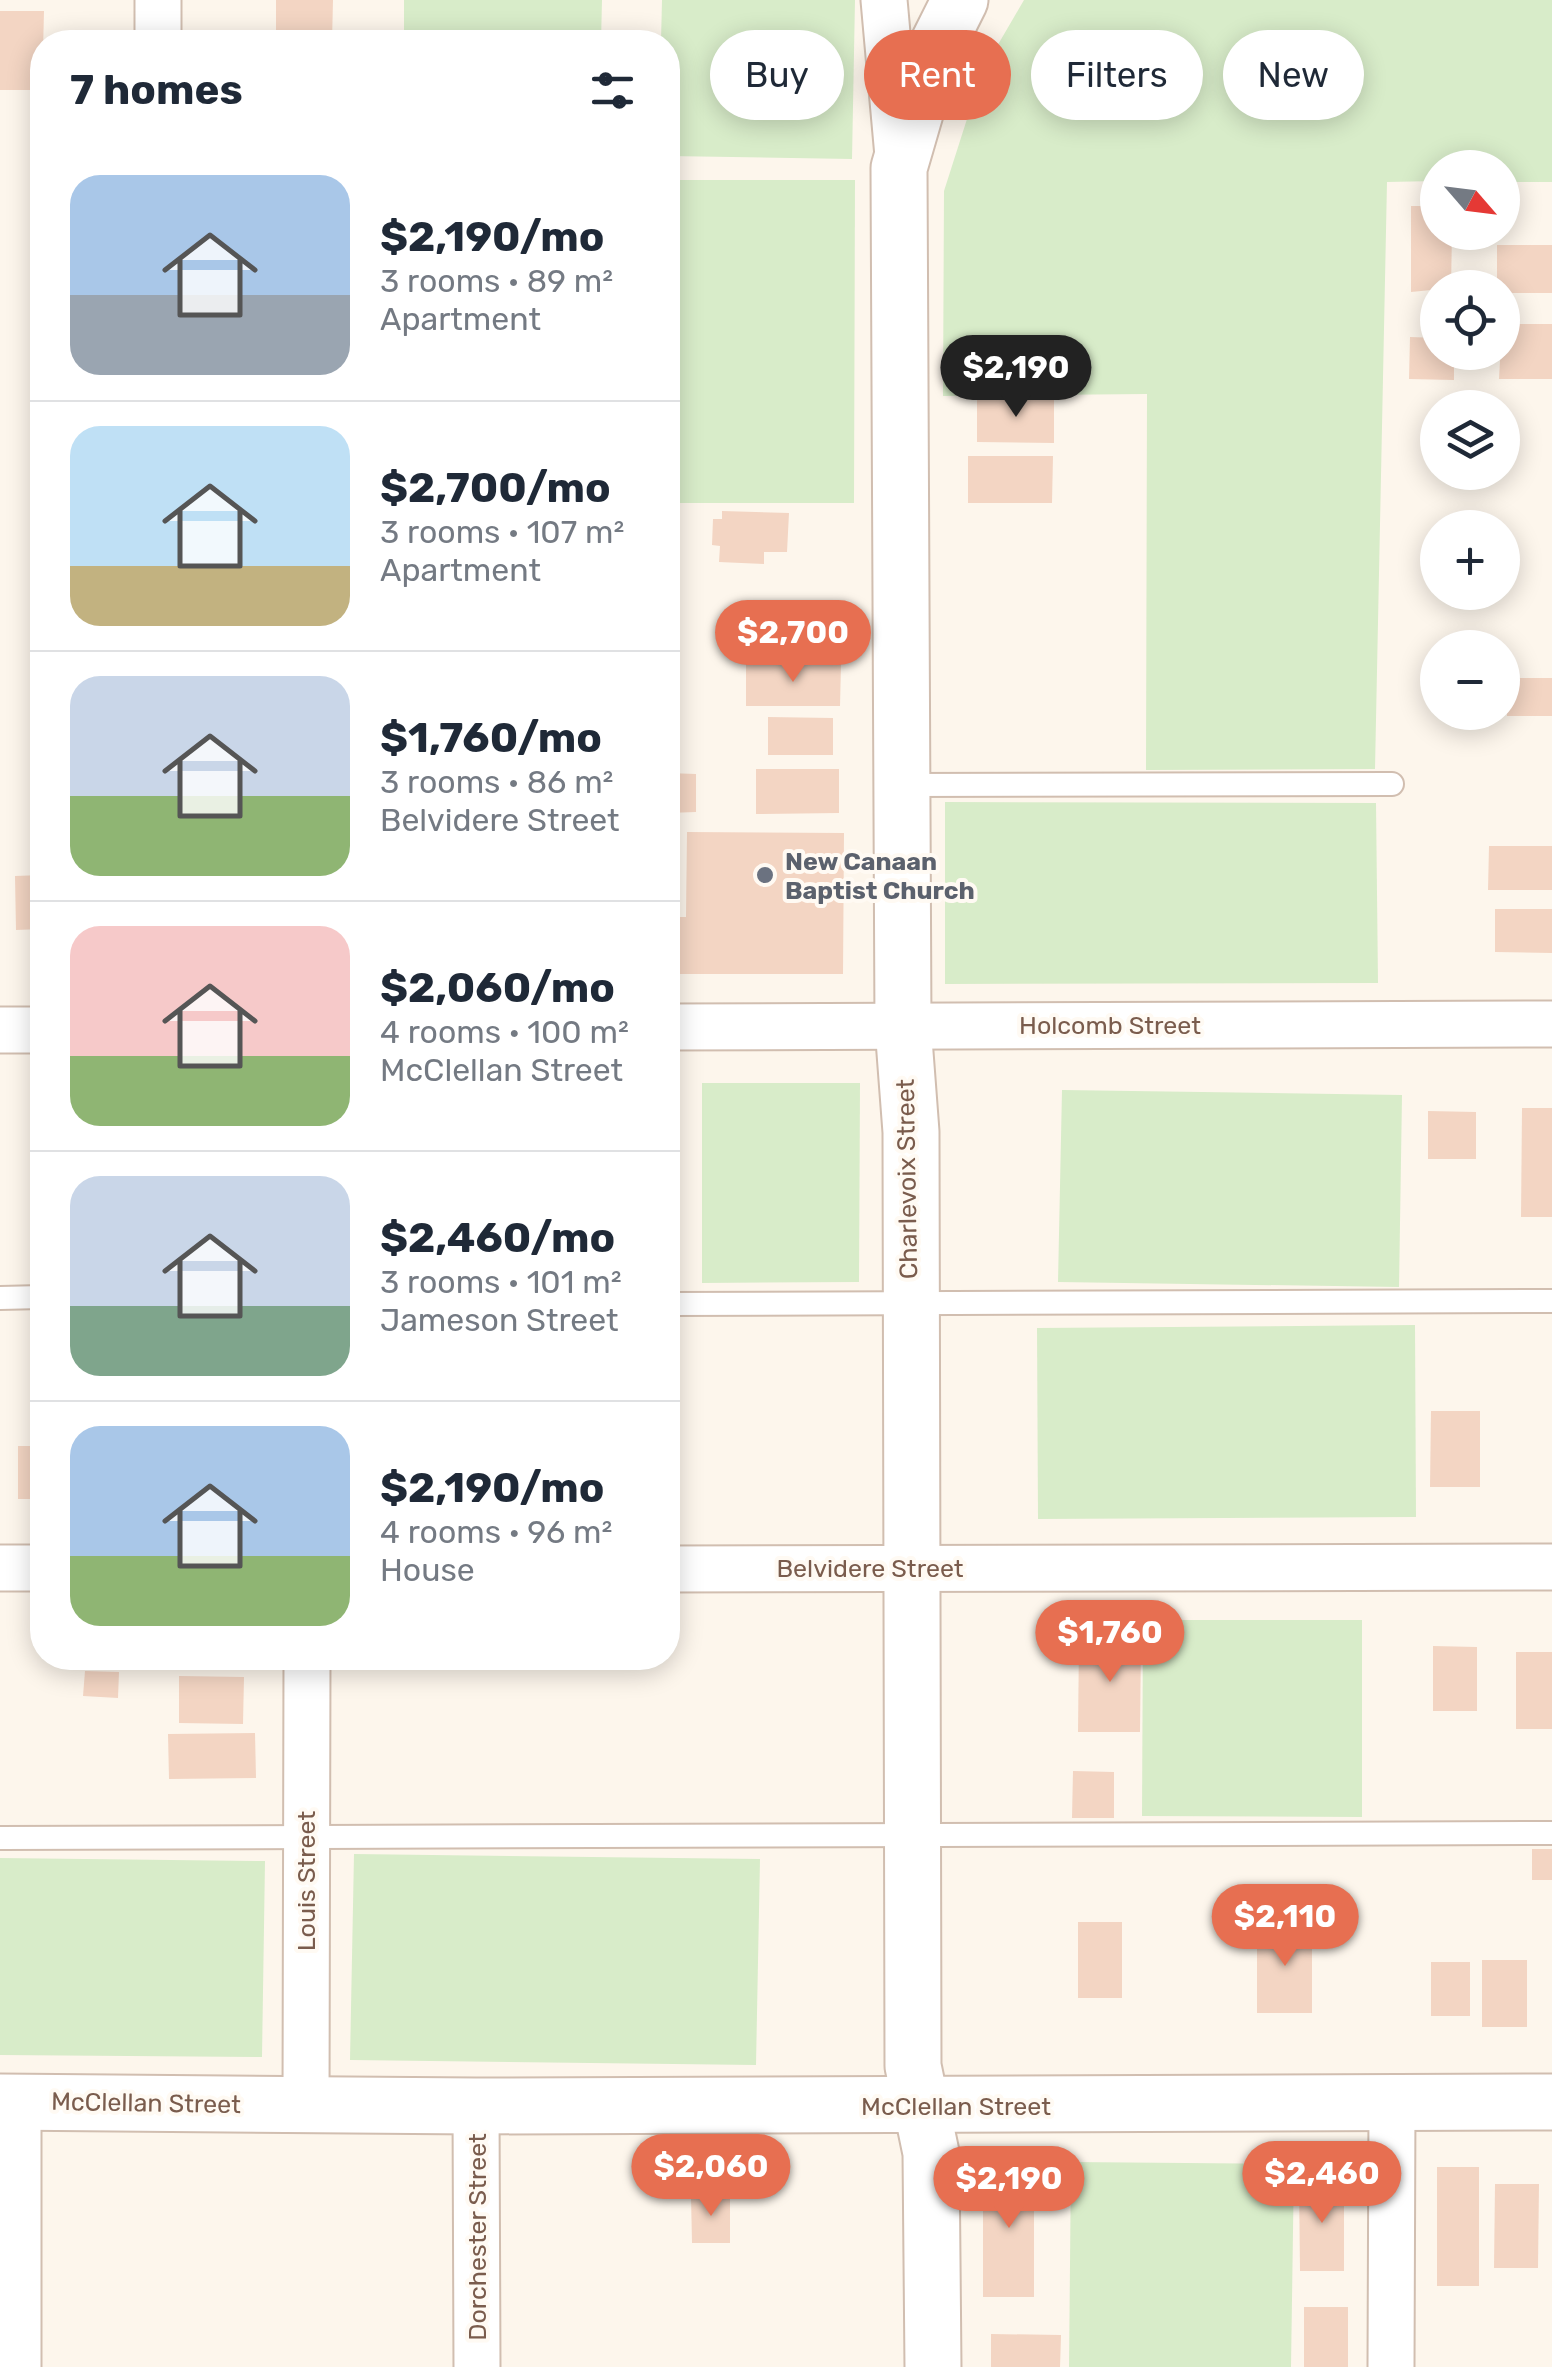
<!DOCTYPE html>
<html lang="en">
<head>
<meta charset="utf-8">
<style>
  body { margin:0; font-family:Rubik,sans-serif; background:#f6f6f7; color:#1f2937; height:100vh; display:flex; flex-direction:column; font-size:38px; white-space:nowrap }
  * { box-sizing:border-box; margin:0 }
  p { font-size:32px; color:#747a83 }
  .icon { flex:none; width:55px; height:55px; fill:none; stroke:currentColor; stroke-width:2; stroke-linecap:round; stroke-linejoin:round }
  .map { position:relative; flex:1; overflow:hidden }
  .side { position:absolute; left:30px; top:30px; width:650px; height:1640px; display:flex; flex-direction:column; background:#fff; border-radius:40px; box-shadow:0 5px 25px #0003 }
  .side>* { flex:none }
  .guide { position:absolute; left:710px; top:30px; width:690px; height:90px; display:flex; gap:20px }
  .needle { width:65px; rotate:118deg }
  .buttons { position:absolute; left:1420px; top:150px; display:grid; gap:20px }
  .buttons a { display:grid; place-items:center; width:100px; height:100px; border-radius:50%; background:#fff; box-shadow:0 5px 25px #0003; font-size:50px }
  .price { position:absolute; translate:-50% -85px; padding:0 22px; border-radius:35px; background:#e76f51; color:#fff; font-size:32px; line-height:65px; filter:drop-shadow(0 2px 5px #0008) }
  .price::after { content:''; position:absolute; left:50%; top:60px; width:30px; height:22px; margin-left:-15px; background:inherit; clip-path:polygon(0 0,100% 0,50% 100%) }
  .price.current { background:#222; color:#fff }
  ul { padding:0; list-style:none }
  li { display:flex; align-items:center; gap:30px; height:250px; padding:0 40px }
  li+li { border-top:2px solid #e0e1e3 }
  li span { display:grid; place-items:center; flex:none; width:280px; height:200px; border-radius:30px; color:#555 }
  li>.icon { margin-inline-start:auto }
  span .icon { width:120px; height:120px; fill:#fffc; stroke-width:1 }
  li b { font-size:42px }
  h2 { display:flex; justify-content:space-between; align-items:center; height:120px; padding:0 40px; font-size:42px }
  .pill { padding:0 35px; border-radius:45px; background:#fff; box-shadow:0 5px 25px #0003; font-size:35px; line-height:90px }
  .pill.current { background:#e76f51; color:#fff }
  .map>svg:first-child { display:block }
  .green { fill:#d8ecc9 }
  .building { fill:#f3d5c3 }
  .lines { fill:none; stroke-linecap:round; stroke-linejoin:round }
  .service-casing { stroke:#d1beb0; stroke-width:26 }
  .minor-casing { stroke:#d1beb0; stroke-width:49 }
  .tertiary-casing { stroke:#d1beb0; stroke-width:59 }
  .service { stroke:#fff; stroke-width:22 }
  .minor { stroke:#fff; stroke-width:45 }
  .tertiary { stroke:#fff; stroke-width:55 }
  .worship-dot { fill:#6b7280; stroke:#fffaf3; stroke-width:4 }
  .labels { text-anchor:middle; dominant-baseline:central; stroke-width:8; stroke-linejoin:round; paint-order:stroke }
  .worship-label { font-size:25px; font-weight:bold; fill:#5b616d; stroke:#fffaf3; text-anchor:start }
  .street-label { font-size:25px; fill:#7a5c4d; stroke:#fffaf3 }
</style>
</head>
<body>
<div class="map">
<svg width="1552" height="2367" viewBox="0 0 1552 2367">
  <rect width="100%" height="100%" fill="#fdf6ec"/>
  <!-- green -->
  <g class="green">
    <path d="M404,0h198l-1,42h-197z"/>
    <path d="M662,0h193l-3,159 -184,-3v-114h-7z"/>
    <path d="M1024,0h528v182h-49l-1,-14h-64l-1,13 -50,1 -12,587 -229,1 1,-376 -204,2 1,-205 38,-119z"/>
    <path d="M668,180h187l-1,323h-186z"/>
    <path d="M945,802l431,1 2,180 -433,1z"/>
    <path d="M702,1083h158l-1,199 -157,1z"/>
    <path d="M1062,1090l340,5 -3,192 -341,-5z"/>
    <path d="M1415,1325l1,192 -378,2 -1,-191z"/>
    <path d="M1143,1620h219v197l-220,-1z"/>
    <path d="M354,1854l406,5 -4,206 -406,-5z"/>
    <path d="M0,1858l265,3 -3,196 -262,-2z"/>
    <path d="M1071,2162l223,2 -3,203h-222z"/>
  </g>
  <!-- building -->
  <g class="building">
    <path d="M276,0h57l-1,42h-56z"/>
    <path d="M0,11h44l-2,79h-42z"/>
    <path d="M1411,206h27v26h14l-1,56 -40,4z"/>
    <path d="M1497,245h55v48h-50v-5h-5z"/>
    <path d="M1502,324h50v55h-53z"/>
    <path d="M1410,337l28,1v14h16v28l-45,-1z"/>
    <path d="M977,397h77v46l-77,-1z"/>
    <path d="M968,456h85l-1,47h-84z"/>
    <path d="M722,511l67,2 -2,39h-23v12l-45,-2 1,-16 -8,-1 1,-26h9z"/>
    <path d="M757,615h81v42l-82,-1z"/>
    <path d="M746,663l95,1 -1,42h-94z"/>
    <rect x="1507" y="678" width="45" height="38"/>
    <path d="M768,717l65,1v37h-65z"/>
    <path d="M756,769h83v44l-83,1z"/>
    <path d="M668,773l28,1v38l-28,1z"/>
    <path d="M687,832l157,1 -1,141h-175v-57h18z"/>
    <path d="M1489,846h63v44h-64z"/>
    <path d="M42,875v54l-26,1 -1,-54z"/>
    <path d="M1495,909h57v44l-57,-1z"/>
    <path d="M1522,1108h30v109h-31z"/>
    <path d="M1428,1111l48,1v47h-48z"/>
    <path d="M1431,1411h49v76h-50z"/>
    <rect x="18" y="1446" width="24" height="53"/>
    <path d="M1079,1638h62l-1,94h-62z"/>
    <path d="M1433,1646l44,1v64h-44z"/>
    <rect x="1516" y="1652" width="36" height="77"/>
    <path d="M85,1671l34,1 -1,26 -35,-2z"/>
    <path d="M179,1676l65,1 -1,47 -64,-1z"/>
    <path d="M255,1733l1,45 -87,1 -1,-45z"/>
    <path d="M1073,1771l41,1v46h-42z"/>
    <rect x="1532" y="1849" width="20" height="31"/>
    <rect x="1078" y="1922" width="44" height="76"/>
    <path d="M1312,1924v89h-55v-88z"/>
    <rect x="1482" y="1960" width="45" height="67"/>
    <rect x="1431" y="1962" width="39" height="54"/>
    <rect x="983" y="2166" width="51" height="131"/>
    <rect x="1437" y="2167" width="42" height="119"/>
    <path d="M1299,2182h45v89h-44z"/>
    <path d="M1495,2184h44l-1,84h-44z"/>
    <path d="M691,2196h39v47h-38z"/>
    <rect x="1304" y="2307" width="44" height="60"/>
    <path d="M991,2334l70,1 -1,32h-69z"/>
  </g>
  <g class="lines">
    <!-- service casing -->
    <g class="service-casing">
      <g id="service">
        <path d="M902,785l490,-1"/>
        <path d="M0,1298l42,-1"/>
        <path d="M668,1304l884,-3"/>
        <path d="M0,1838l1552,-5"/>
      </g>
    </g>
    <!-- minor casing -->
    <g class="minor-casing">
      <g id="minor">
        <path d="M884,0l14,156"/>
        <path d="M158,42v-42"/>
        <path d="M668,1027l884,-3"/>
        <path d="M0,1030h42"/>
        <path d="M0,1568h42"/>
        <path d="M668,1569l884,-2"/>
        <path d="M18,2102v265"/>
        <path d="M306,2105l1,-447"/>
        <path d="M476,2106l1,261"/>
        <path d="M1391,2367l1,-263"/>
      </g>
    </g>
    <!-- tertiary casing -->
    <g class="tertiary-casing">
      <g id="tertiary">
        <path d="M0,2102l476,4 1076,-4"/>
        <path d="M933,2367l-2,-214 -18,-87 -2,-934 -8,-106 -4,-858 32,-110 29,-58"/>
      </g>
    </g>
    <!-- service -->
    <use href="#service" class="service"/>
    <!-- minor -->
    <use href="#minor" class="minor"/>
    <!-- tertiary -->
    <use href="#tertiary" class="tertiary"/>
  </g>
  <!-- markers -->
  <circle class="worship-dot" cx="765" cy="875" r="10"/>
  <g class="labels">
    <!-- worship labels -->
    <g class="worship-label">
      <text x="785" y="861">New Canaan<tspan x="785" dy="29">Baptist Church</tspan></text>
    </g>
    <!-- street labels -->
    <g class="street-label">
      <text x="1110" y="1025">Holcomb Street</text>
      <text transform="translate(907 1179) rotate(-91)">Charlevoix Street</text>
      <text x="870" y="1568">Belvidere Street</text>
      <text transform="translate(306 1881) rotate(-90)">Louis Street</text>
      <text transform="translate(146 2103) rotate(1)">McClellan Street</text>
      <text x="956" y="2106">McClellan Street</text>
      <text transform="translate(477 2237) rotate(-90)">Dorchester Street</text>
    </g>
  </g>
</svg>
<div class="buttons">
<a><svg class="needle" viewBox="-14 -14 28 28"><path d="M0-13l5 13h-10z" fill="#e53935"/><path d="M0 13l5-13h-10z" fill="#747a83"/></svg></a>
<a><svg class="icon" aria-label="locate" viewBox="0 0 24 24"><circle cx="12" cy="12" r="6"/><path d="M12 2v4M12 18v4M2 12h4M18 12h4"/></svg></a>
<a><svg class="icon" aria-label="layers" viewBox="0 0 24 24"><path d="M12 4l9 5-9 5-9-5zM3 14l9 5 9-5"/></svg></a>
<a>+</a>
<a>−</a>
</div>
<b class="price current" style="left:1016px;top:420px">$2,190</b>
<b class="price" style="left:793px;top:685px">$2,700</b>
<b class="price" style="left:1110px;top:1685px">$1,760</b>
<b class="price" style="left:1285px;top:1969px">$2,110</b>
<b class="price" style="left:711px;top:2219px">$2,060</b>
<b class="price" style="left:1322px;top:2226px">$2,460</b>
<b class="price" style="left:1009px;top:2231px">$2,190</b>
<div class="guide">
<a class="pill">Buy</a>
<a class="pill current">Rent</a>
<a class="pill">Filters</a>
<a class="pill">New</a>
</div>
<section class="side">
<h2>7 homes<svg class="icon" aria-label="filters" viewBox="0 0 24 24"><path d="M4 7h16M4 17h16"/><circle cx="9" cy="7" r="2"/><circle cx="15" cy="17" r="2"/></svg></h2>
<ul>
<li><span style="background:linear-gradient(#a9c7e8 60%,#9aa5b1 0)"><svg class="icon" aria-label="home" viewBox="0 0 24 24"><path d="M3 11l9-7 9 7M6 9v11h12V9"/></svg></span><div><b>$2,190/mo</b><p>3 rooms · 89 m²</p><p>Apartment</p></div></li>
<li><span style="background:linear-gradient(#bfe0f5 70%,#c2b280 0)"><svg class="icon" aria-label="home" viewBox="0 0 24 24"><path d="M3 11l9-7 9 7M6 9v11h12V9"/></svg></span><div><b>$2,700/mo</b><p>3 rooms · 107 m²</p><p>Apartment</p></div></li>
<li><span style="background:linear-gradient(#c9d6e8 60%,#8fb573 0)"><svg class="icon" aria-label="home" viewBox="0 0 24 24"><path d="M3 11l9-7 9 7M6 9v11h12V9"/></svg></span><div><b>$1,760/mo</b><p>3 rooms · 86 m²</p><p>Belvidere Street</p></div></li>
<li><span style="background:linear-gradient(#f6c9c9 65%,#8fb573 0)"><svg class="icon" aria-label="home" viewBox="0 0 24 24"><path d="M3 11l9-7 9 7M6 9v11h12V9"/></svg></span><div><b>$2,060/mo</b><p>4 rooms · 100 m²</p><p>McClellan Street</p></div></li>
<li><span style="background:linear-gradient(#c9d6e8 65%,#7fa58c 0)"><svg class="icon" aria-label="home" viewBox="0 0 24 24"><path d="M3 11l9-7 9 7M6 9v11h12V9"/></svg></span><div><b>$2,460/mo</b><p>3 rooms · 101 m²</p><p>Jameson Street</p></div></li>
<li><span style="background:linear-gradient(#a9c7e8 65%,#8fb573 0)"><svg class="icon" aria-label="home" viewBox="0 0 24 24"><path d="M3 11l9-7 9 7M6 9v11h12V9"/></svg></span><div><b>$2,190/mo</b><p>4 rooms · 96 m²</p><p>House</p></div></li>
</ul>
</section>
</div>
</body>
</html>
